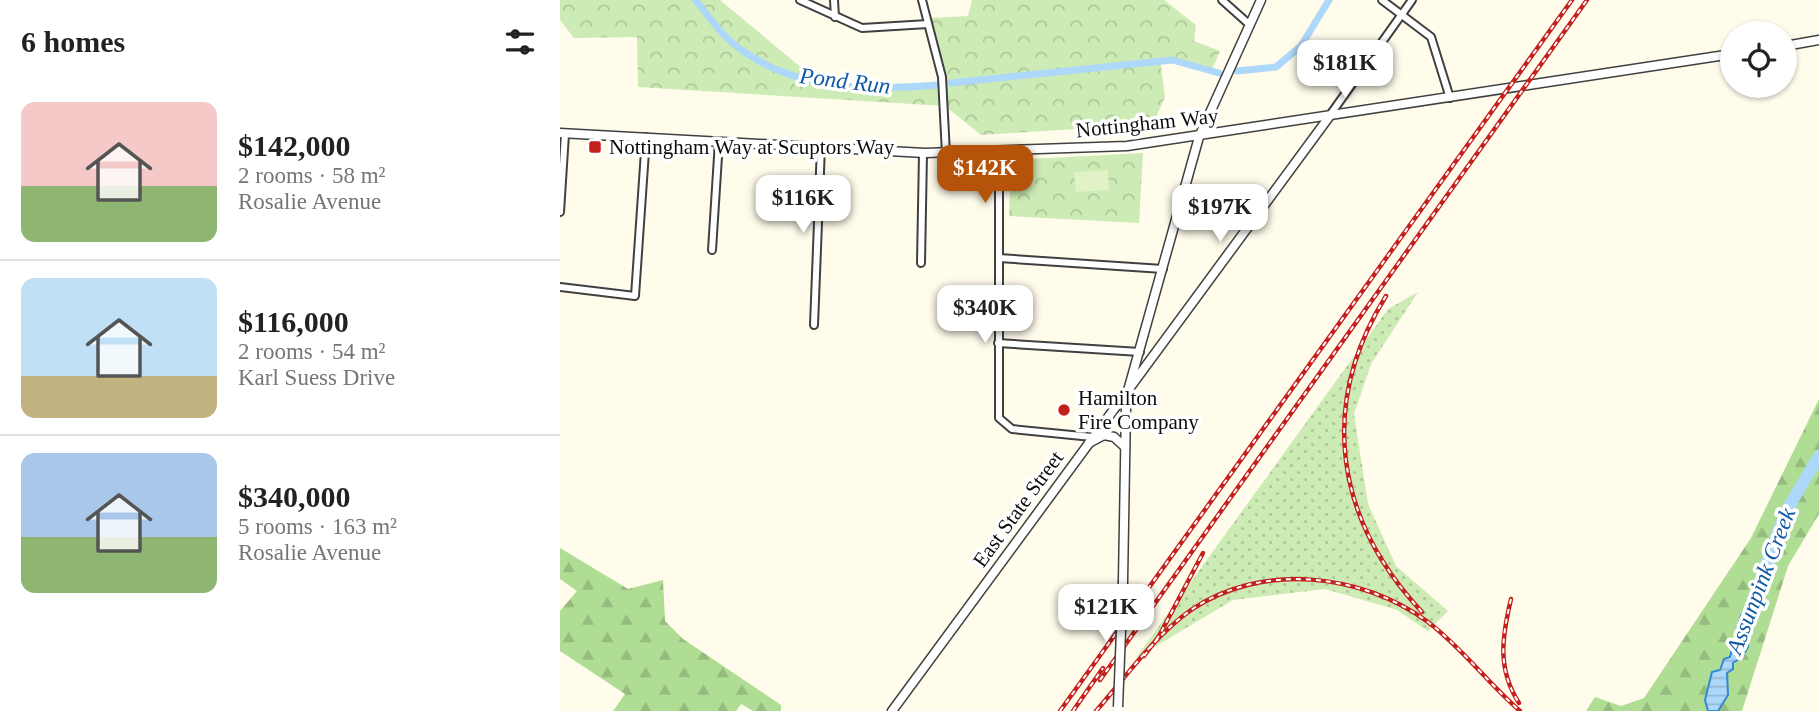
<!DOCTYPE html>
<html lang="en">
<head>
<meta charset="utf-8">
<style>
  body { margin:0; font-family:Georgia,serif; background:#f2f2f2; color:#222; height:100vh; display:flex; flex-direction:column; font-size:26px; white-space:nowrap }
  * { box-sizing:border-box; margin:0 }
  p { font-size:23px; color:#767676 }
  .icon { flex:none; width:38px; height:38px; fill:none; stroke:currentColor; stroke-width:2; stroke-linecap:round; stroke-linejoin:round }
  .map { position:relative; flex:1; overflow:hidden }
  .side { display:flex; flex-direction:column; background:#fff; width:560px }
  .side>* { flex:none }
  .controls { position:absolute; left:1160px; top:21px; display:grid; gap:14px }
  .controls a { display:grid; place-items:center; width:77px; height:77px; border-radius:50%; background:#fff; box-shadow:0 2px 5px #0004; font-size:35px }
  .price { position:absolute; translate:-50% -60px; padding:0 16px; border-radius:14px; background:#fff; color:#222; font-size:23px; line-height:46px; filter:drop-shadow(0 2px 4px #0008) }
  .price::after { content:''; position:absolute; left:50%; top:42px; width:21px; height:16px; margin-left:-10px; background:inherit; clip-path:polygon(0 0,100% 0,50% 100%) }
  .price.current { background:#b45309; color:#fff }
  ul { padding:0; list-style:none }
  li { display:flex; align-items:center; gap:21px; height:175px; padding:0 21px }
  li+li { border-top:2px solid #e0e0e0 }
  li span { display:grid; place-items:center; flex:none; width:196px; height:140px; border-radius:14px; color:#555 }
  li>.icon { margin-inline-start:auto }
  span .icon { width:84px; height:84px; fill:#fffc; stroke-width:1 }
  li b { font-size:30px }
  h2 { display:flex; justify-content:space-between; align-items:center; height:84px; padding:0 21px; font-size:30px }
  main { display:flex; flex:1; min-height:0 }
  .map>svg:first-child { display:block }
  .grass { fill:url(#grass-dots) }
  .forest { fill:url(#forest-firs) }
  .park { fill:url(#park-crowns) }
  .pitch { fill:#e0f2c6 }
  .water { fill:url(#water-rules); stroke:#3289d4; stroke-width:2 }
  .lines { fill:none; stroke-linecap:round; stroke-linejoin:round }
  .canal { stroke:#aed8f9; stroke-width:7 }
  .river { stroke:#aed8f9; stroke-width:12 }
  .minor-casing { stroke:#404040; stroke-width:10 }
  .tertiary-casing { stroke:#404040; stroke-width:11 }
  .minor { stroke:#fff; stroke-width:6 }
  .tertiary { stroke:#fff; stroke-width:8 }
  .rail-casing { stroke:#c3201e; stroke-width:4.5 }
  .rail { stroke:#fff; stroke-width:2; stroke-dasharray:5; stroke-linecap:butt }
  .tertiary-bridge-casing { stroke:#404040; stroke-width:11; stroke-linecap:butt }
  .tertiary-bridge { stroke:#fff; stroke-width:8 }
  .poi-dot { fill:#c3201e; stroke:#fff; stroke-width:2.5 }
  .labels { text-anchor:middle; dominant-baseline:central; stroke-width:7; stroke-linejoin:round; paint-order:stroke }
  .street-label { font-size:21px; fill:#0d0d0d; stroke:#fff }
  .poi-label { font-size:21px; fill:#0d0d0d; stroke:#fff; text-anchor:start }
  .water-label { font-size:23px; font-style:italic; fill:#105aa4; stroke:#fff }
</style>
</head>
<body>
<main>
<section class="side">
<h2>6 homes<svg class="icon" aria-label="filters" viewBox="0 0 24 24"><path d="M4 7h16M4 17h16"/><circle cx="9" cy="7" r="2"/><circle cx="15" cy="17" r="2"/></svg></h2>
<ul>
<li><span style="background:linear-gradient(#f6c9c9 60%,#8fb573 0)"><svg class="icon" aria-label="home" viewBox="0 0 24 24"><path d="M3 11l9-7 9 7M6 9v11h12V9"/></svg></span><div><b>$142,000</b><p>2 rooms · 58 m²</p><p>Rosalie Avenue</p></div></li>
<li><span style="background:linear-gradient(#bfe0f5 70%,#c2b280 0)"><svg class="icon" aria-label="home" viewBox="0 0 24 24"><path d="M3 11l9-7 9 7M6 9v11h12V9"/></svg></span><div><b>$116,000</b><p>2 rooms · 54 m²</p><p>Karl Suess Drive</p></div></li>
<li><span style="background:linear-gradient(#a9c7e8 60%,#8fb573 0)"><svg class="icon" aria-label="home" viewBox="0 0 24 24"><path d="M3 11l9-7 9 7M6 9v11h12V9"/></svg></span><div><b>$340,000</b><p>5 rooms · 163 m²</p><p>Rosalie Avenue</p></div></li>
</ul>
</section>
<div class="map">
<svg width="1259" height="711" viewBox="0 0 1259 711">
  <defs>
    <pattern id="grass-dots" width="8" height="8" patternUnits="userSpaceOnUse" patternTransform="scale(1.75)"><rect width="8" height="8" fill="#cdebb4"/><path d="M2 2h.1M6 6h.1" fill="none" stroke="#afc89a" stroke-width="1.8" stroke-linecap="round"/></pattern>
    <pattern id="forest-firs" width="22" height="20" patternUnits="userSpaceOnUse" patternTransform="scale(1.75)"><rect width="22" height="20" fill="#afdd93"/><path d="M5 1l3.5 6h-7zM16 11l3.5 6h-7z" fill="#95bc7e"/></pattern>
    <pattern id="park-crowns" width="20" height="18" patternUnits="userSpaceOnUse" patternTransform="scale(1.75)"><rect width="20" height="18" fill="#cdebb4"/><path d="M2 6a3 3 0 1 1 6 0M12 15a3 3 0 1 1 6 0" fill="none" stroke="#afc89a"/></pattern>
    <pattern id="water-rules" width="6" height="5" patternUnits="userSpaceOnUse" patternTransform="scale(1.75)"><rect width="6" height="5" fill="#aed8f9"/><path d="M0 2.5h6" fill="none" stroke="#94b8d4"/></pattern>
  </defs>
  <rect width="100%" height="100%" fill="#fffcec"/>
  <!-- grass -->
  <path class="grass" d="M858,292l-47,72 -17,50 14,90 28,62 52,45 -20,20 -31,-21 -72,-21 -92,11 -97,58 252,-349z"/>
  <!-- forest -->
  <g class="forest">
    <path d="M1259,399v115l-31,52 -46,145h-24l10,-16 -1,-22 21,-26 -1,-10 17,-58c-2,5 -3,11 -6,16 -9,17 -25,15 -20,43l-4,3 -4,16 -6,2 -19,41 3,11h-122l9,-14 26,9 23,-8 107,-160z"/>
    <path d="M0,548l68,41 35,-9 2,41 18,18 98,66v6h-28l-12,-7 -5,7h-123l12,-17 -65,-43v-40l17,-20 -17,-12z"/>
  </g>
  <!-- park -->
  <g class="park">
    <path d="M0,0h160l95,79 70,12 58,-9 -14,-64 39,-2 4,-16h192l32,25 -2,16 26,10 -9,21 -51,-14 5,39 -12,27 -172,11 -36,-29 -307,-19 -1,-50 -63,1 -14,-18z"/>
    <path d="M583,153l-4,70 -130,-7 2,-56z"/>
  </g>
  <!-- pitch -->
  <path class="pitch" d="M548,170l1,20 -33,2 -2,-20z"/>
  <!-- water -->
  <path class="water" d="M1204,579l5,2c-2,12 -5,21 -15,28l-4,17 3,5 -6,6 1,10 -6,10 -9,6v6l-6,4 1,22 -10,16h-10l-3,-11 7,-28 8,-2 4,-11 6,-2 4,-17 4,-2c-5,-25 18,-38 26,-59z"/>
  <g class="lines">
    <!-- canal -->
    <g class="canal">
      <path d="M135,0c11,12 20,27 32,38 57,53 139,53 211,47"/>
      <path d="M677,71l39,-4 25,-21 28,-46"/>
      <path d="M391,83l221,-23 47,13"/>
    </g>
    <!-- river -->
    <path class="river" d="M1187,616l38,-103 34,-57"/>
    <!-- minor casing -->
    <g class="minor-casing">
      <g id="minor">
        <path d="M240,0l62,28 66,-4"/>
        <path d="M274,0l1,17"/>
        <path d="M362,0l20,77 4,77"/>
        <path d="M662,0l28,25"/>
        <path d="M822,0l49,37 19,61"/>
        <path d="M770,115l82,-115"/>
        <path d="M439,151v267l13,11 80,8"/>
        <path d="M0,212l5,-78"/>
        <path d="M152,250l7,-109"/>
        <path d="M439,258l164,11"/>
        <path d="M361,263l2,-110"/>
        <path d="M0,287l75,9 11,-159"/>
        <path d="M254,325l7,-179"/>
        <path d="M438,343l142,9"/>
      </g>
    </g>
    <!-- tertiary casing -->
    <g class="tertiary-casing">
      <g id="tertiary">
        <path d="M1225,46l34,-6"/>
        <path d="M0,133l365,20 202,-7 605,-92"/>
        <path d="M529,443l15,-8 10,2 11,10"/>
        <path d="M563,581l3,-174 3,-20 70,-250 62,-137"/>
        <path d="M332,711l437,-594"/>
      </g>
    </g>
    <!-- minor -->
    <use href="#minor" class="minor"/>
    <!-- tertiary -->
    <use href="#tertiary" class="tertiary"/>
    <!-- rail casing -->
    <g class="rail-casing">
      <g id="rail">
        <path d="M826,296c-68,109 -51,223 36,316"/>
        <path d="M951,599c-9,38 -14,70 8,104"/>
        <path d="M584,656l15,-20 44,-83"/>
        <path d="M540,680l487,-680"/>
        <path d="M500,711l512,-711"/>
        <path d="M513,711l30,-43"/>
        <path d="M536,711c30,-34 58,-75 95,-101 71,-48 170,-37 237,12 34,26 60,61 92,89"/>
      </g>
    </g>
    <!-- rail -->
    <use href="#rail" class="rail"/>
    <!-- tertiary-bridge casing -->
    <g class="tertiary-bridge-casing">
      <path id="tertiary-bridge" d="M558,707l5,-126"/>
    </g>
    <!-- tertiary-bridge -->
    <use href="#tertiary-bridge" class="tertiary-bridge"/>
  </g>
  <!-- markers -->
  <g class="poi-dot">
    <rect x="28" y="140" width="14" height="14" rx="3.5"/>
    <circle cx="504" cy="410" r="7"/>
  </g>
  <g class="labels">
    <!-- street labels -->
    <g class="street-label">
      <text transform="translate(587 123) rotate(-6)">Nottingham Way</text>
      <text transform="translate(458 509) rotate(-54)">East State Street</text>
    </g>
    <!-- poi labels -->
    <g class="poi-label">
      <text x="49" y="147">Nottingham Way at Scuptors Way</text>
      <text x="518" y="398">Hamilton<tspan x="518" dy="24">Fire Company</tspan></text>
    </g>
    <!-- water labels -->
    <g class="water-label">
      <text transform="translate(285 81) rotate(7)">Pond Run</text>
      <text transform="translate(1201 581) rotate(-69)">Assunpink Creek</text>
    </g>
  </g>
</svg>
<div class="controls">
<a><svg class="icon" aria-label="locate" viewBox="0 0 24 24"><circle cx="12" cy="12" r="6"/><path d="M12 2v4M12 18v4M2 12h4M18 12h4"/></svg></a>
</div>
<b class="price" style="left:785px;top:100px">$181K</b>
<b class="price current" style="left:425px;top:205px">$142K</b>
<b class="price" style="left:243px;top:235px">$116K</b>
<b class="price" style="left:660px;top:244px">$197K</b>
<b class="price" style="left:425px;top:345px">$340K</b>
<b class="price" style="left:546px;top:644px">$121K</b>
</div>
</main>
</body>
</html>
